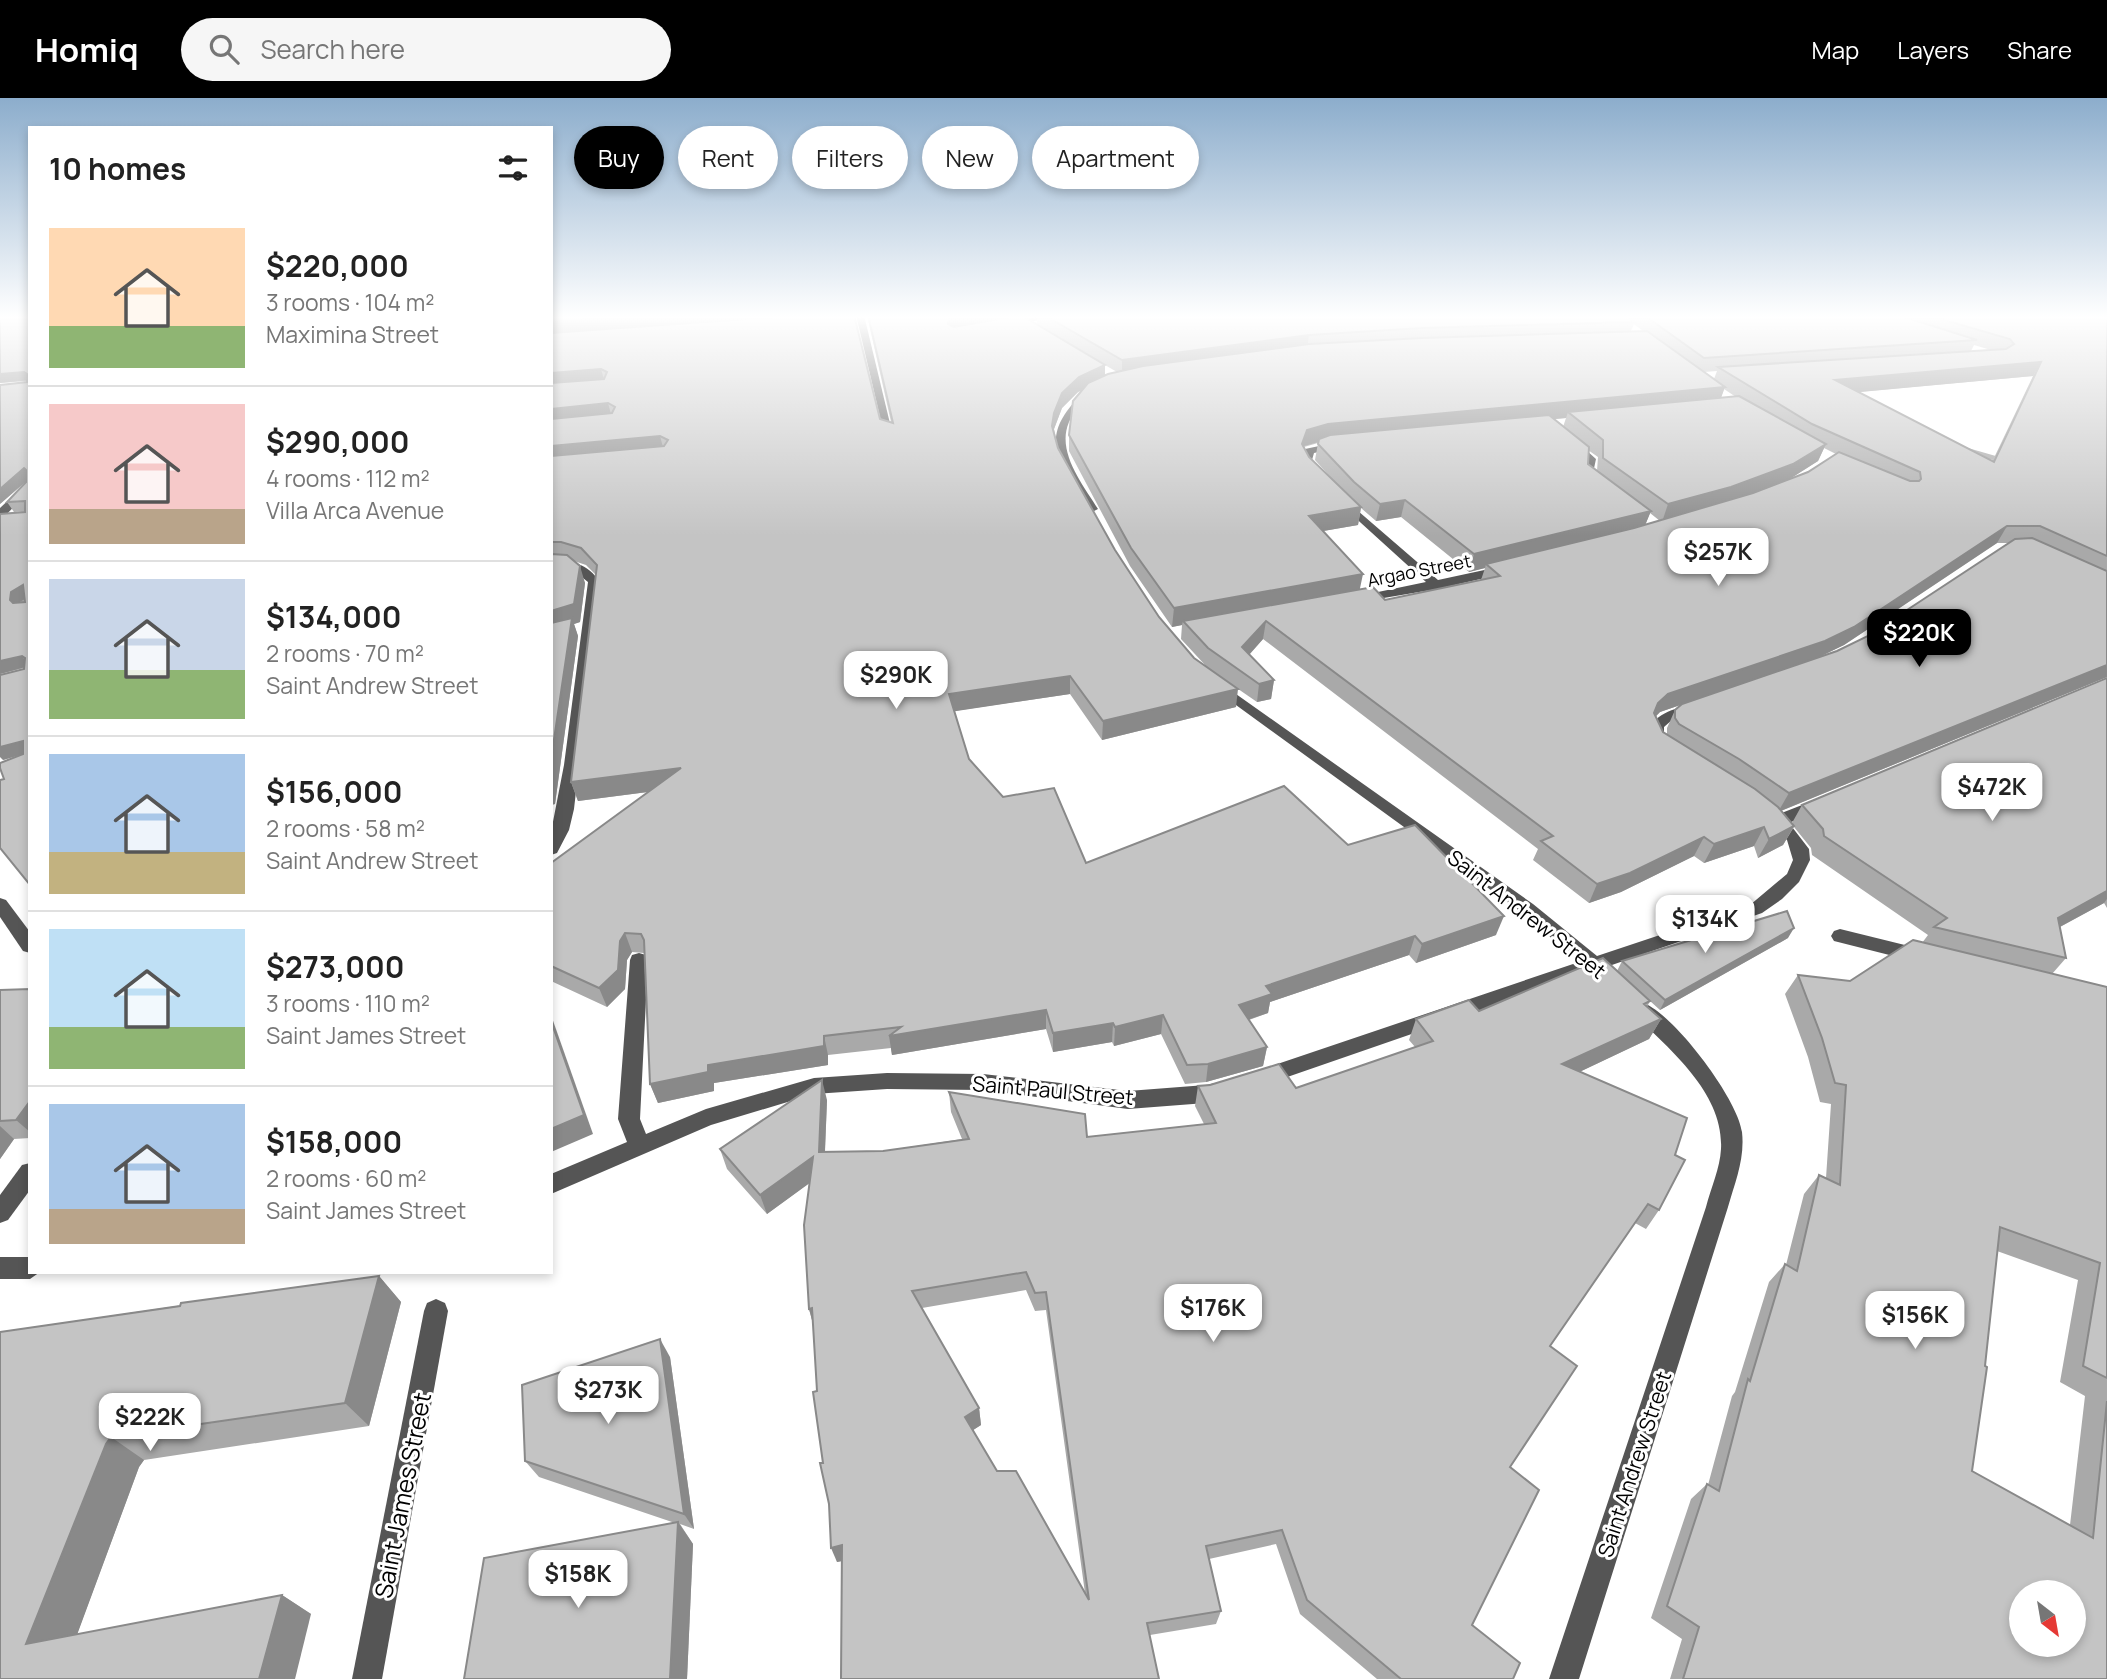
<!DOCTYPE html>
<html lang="en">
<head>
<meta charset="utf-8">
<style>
  body { margin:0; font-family:Manrope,sans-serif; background:#f6f6f6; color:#222; height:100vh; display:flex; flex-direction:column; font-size:26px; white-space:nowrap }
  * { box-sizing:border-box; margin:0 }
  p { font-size:23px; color:#767676 }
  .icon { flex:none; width:38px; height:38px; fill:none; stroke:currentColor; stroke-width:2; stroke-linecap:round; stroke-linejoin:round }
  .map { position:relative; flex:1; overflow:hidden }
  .details { position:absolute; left:28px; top:28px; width:525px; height:1148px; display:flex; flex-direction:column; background:#fff; border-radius:0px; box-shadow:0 4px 10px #0003 }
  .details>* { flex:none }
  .hud { position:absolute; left:574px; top:28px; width:665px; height:63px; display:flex; gap:14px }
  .needle { width:46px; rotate:149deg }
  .tools { position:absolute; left:2009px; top:1482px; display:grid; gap:14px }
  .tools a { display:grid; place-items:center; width:77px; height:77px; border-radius:50%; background:#fff; box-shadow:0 4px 10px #0003; font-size:35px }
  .price { position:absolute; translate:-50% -60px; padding:0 16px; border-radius:14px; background:#fff; color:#222; font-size:23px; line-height:46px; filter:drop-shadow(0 2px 4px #0008) }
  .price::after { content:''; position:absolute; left:50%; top:42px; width:21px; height:16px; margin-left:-10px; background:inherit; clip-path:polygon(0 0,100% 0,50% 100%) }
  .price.selected { background:#000; color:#fff }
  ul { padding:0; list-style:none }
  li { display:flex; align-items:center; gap:21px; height:175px; padding:0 21px }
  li+li { border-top:2px solid #e0e0e0 }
  li span { display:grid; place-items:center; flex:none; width:196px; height:140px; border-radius:0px; color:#555 }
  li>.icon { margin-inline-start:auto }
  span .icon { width:84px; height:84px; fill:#fffc; stroke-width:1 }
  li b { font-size:30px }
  h2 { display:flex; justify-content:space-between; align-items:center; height:84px; padding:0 21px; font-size:30px }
  .chip { padding:0 24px; border-radius:32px; background:#fff; box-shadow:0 4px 10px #0003; font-size:24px; line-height:63px }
  .chip.selected { background:#000; color:#fff }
  header { display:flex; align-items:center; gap:42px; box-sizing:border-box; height:98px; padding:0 35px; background:#000; color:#fff }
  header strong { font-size:33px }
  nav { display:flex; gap:38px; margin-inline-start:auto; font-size:24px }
  .search { width:490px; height:63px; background:#f6f6f6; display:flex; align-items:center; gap:18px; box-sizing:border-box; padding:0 24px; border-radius:38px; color:#767676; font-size:26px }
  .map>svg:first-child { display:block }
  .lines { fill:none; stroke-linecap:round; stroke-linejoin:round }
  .stream { fill:#a3a3a3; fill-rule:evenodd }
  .minor { fill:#555; fill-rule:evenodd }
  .wall { fill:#a9a9a9; fill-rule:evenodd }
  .shaded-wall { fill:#898989 }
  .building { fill:#c4c4c4; stroke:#898989; stroke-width:2; fill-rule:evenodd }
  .labels { text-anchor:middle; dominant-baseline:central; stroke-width:6; stroke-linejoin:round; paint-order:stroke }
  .far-street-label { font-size:18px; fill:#000; stroke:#fff }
  .street-label { font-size:21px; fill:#000; stroke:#fff }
  .near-street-label { font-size:24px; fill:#000; stroke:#fff }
</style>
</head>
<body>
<header>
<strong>Homiq</strong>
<div class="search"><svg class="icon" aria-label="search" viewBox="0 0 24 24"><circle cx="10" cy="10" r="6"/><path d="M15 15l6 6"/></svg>Search here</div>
<nav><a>Map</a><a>Layers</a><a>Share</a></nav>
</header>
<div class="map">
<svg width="2107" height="1581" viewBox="0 0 2107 1581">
  <rect width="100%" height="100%" fill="#fff"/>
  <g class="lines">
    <!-- stream -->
    <path class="stream" d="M1955,348h6l59,17 -8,2 -57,-15z"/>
    <!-- minor -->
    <g class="minor">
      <path d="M856,217h8l29,121 -9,-2z"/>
      <path d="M1044,217h16l-52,12 -4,-3z"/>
      <path d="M1086,292l8,2c-9,10 -20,18 -25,30 -13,30 14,63 29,87l-6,3 -6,-3c-29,-51 -50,-72 0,-119z"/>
      <path d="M1568,343h8l20,18 -3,14 9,10 -2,2h-8l-9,-9 3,-14 -18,-17z"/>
      <path d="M1338,344l5,3 -1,2 -28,6 -2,7 9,13 -9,2 -10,-15 3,-11z"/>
      <path d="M30,382v10l-26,27 -4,1v-10z"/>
      <path d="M1343,400l95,82 65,-14 6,4 -2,3 -70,16 -83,14v-6l72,-15 -87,-79 -2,-2z"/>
      <path d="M551,463c22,0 36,2 49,21l-26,227 -5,21 -12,23 -6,2v-23l13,-67 24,-183 -15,-12 -22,-1z"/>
      <path d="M1219,584l314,222 64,52 153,-51 37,-31 6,-14 -6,-20 -22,-22 2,-4h12l41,-16 8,5 -2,4 -37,16 20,26 1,11 -11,22 -17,17 -20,14 -153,53 9,11 -2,5h-14l-11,-10 -330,114 -7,-2 -3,-6 3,-6 325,-110 -58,-50 -307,-223v-6z"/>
      <path d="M1694,606l5,1 2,3 -2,3 -27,9 -8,7v10l5,8 -3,3h-10l-8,-11c3,-24 26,-28 46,-33z"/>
      <path d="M0,800l6,2 24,32v21l-7,-2 -23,-34z"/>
      <path d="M1840,831l81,20 7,2 2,5 -2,5 -7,2 -87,-22 -3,-5 3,-5z"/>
      <path d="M639,855l7,2 2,5 -8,159 6,15 60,-25 108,-31 73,-5 96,1 145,17 78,-6 14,-3 7,2 3,6 -3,6 -21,7 -78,6 -145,-19 -96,-1 -73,5 -103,31 -160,69v-20l76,-32 -9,-23 12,-159 2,-5z"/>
      <path d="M1641,904c31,9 97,97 101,130 3,27 -7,50 -14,75l-149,472h-30l157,-472c5,-19 14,-39 15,-58 3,-56 -51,-99 -87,-135l-3,-5 3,-5z"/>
      <path d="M30,1065v27l-22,30 -8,3v-28l22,-30z"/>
      <path d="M0,1159h30v15h10l-10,7h-30z"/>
      <path d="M436,1201l9,4 3,8 -66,368h-30l72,-368 3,-8z"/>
    </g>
  </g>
  <!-- wall -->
  <g class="wall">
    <path d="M30,217v570l-26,-106 19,-25 -20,6 21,-92 -24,6v-160l25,-3 -11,1 -7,-10 19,-21 -26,23 27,-123 -27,2z"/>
    <path d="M551,217l340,107 -24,-107h169l-11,2 12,7v-9h1070v362l-326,134 11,12 10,-18 305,-127v230l-3,-5 -44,24 6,31 -14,16 55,13v692h-437l12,-40 -31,-21 40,-119 16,-15 1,1 24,-89 3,-4 34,-110 16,-18 1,1 18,-71 15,-19 7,3 5,-74 -11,-2 -12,-45 -23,-63 13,-19 52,6 72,-38 6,-8 -116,-80 -1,-7 -17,-21 -11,18 -25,13 -4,-12 -50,17 -10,-7 -73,36 -32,11 -56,-43 5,-11 -275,-210 -14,16 25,25 -3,19 -14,3 -29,-20 8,25 -134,33 -32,-46 -116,17 15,48 34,38 83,66 262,-18 148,90 -80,28 -7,-8 -139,47 -2,11 -19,7 18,27 -4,19 -57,16 -21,2 -24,-50 -47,12 -2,-4 -59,10 -7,-23 -154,26 -1,-7 -63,7v10l-114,18v8l-56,12 -8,-19 -6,-131 -12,-1 -5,8 -2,29 -18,18 -56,-26v-118l97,-71 -70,9 -7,-19 25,-207 -10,-10 -12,-4 11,22 -5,39 -6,2 4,12 -23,168 -4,1zM1634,226l9,7h-12zM1974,247l17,5 -20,1zM1105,267l12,7 -12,3zM1717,273l-3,8 -10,-7zM2033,278l-41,86 -134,-70zM1724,291l12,8 -15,1zM1082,292l-13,45v16l61,115 42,61 10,-2 -1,14 25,27 -12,-8 -35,-41 -44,-67 -57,-102 -4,-19 8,-21 16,-16zM1566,320l-3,9 -9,-8zM1318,345l-3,17 19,21 -25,-24 -5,-10zM1824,350l12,6 -28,18 -20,8 30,-19zM1588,352l10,7 -1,14 -9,-7zM1361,410l15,13 25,-4 68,55 16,-4 -4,12 -96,20 -25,-11 -37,-58 35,-6zM1650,415l10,8 -15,4zM1997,445h12l-143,94 -29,14 -22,8 29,-14zM1680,607l-5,5 -8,18v6l-4,-2 -7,-16 4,-4zM1997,1153l81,29 -18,102 25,14 -15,129 -98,-54z"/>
    <path d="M1788,840l-128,72 -10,-9 -3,6 14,12 -12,20 -70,33 80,138 -13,19 -11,-6 -85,123 -40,121 -38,158 41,54h-136l-77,-65 -24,-70 -67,15 12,52 -5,13 -66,11 -308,-74 -5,1 -14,-99 -6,-72 -4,-67 -4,-15v-126l-42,31 -40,-45 -7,-20 107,-49 -2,52 58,-1 79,-12 -11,-27 -2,-20 138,45 117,-13 -9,-18 3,-20 98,2 119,-41 -6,-7 7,-21 63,-8 138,-40 5,-10zM1026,1192l9,21 11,-1 39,283 -88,-122 -24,-41 8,-5 -2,-17 -57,-100z"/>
    <path d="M30,891v149l-16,1 -14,20v-169z"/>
    <path d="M379,1178l22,26 -32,124 -225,34 -5,7 -62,167 205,-39 29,19 -311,65v-347z"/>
    <path d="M670,1259l24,172 -14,-5 13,20 -6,135h-223l211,-156 -136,-46 -14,-16z"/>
  </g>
  <!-- shaded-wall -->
  <g class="shaded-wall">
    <path d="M648,217h180l-277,21v-14z"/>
    <path d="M972,217h63l-86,18 -1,-9 1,-5z"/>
    <path d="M1309,237l-2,14 -185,25v-14z"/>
    <path d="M2041,264l-8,14 -205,19 7,-15z"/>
    <path d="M1105,267v14l-27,13 -16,16 -8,21 -2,13 2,-29 8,-20 17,-16z"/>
    <path d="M601,271l4,14 -54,5v-15z"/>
    <path d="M24,274l6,8 -30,3v-9z"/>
    <path d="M1725,289l-6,16 -151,9 -2,6 -240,22 -22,6 -5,14 3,-16 5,-14 21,-6z"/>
    <path d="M608,305l4,15 -61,6v-15z"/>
    <path d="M660,338l4,15 -113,11v-16z"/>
    <path d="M1826,346l-8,17 -33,21 -62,23 -61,17 6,-18z"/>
    <path d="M24,370l6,10 -30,26v-15z"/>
    <path d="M1405,402l-4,17 -25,4 4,-17z"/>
    <path d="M1361,409l-3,18 -52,9 3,-18z"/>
    <path d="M1651,413l-7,17 -158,36 -1,4 -16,4 5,-18z"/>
    <path d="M2007,428l-10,17 -153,102 -29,14 -155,53 -10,10 8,-19 10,-9z"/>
    <path d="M580,468l5,17 -5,39 -6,2 4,12 -23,168 -4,1v-194z"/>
    <path d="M1363,476l-4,19 -176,28 -1,4 -10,2 2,-19z"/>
    <path d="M23,487l7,11 -12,7 -1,8 -7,-11 1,-8z"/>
    <path d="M1266,523l-3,18 -24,27 3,-19z"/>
    <path d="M22,558l7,10 -29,8v-13z"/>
    <path d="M2107,567v12l-329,135 11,-19z"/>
    <path d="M1070,578v18l-120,18 -1,-18z"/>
    <path d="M1274,582l-3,19 -14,3 2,-18z"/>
    <path d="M1238,591l-2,18 -134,33 1,-19z"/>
    <path d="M23,643l7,11 -27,8 -3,-3v-10z"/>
    <path d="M681,670l5,19 -108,14 -7,-19z"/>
    <path d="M1794,728l-11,19 -25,13 11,-19z"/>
    <path d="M1764,729l-10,19 -50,17 10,-19z"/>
    <path d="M1704,739l-10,19 -73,36 -32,11 8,-19z"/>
    <path d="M2107,793v8l-3,4 -63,34 17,-19z"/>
    <path d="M1504,818l-8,19 -80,28 6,-19z"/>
    <path d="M1794,830l-6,10 -128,72 5,-10z"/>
    <path d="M625,835l7,19 -5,8 -2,29 -18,18 -8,-19 21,-47z"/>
    <path d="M1415,838l-6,19 -139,47 -2,11 -33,11 4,-19 27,-19z"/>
    <path d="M1046,912v19l-154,26 -3,-19z"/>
    <path d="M551,917l42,119 -42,18z"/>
    <path d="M1163,917l-2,19 -47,12 1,-19z"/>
    <path d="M1661,921l-12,20 -97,46 10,-21z"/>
    <path d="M1113,925l-1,19 -59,10v-19z"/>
    <path d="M824,938l4,19v10l-114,18v8l-56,12 -8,-19 58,-19z"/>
    <path d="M1267,949l-4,19 -57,16 2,-18z"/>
    <path d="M822,982l5,20 -3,72 -5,-20z"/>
    <path d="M30,1003v31l-14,-12z"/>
    <path d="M0,1028l14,13 -14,20z"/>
    <path d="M813,1059l5,20 -51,37 -7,-19z"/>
    <path d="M379,1178l22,26 -32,124 -24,-23z"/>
    <path d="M812,1210l2,19 -5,-18z"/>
    <path d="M660,1241l10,18 24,172 -10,-15z"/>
    <path d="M979,1310l2,17 -14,9 -2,-17z"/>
    <path d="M111,1339l33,23 -5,7 -72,195 -41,-18 80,-200z"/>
    <path d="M678,1424l15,22 -6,135h-17z"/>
    <path d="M842,1447l5,15 -10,2 -6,-14z"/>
    <path d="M282,1497l29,19 -16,65h-36z"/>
  </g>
  <!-- building -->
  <g class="building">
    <path d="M0,217h30v570l-30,-37v-68l4,-1 -4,-11v-5l23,-9v-13l-23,6v-72l24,-6 1,-11 -3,-2 -22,5v-147l25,-2v-11l-18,1 19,-20v-12l-2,-2 -24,21v-104l27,-3v-8l-3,-2 -24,2zM23,487l2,17 -12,1 -3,-3 1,-8z"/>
    <path d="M551,217h97l-97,7z"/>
    <path d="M804,217h50l26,104 13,4 -25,-108h104l-23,4 -1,5 6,3 67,-12 84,50 -26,12 -17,16 -8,20 -2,13 6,22 57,102 44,67 35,41 44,31 -135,32 -33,-45 -121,18 20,65 34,38 51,-9 32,75 198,-77 64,59 67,-20 89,91 -82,28 -7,-8 -149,50 6,8 -33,11 28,42 -59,17 -21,1 -24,-50 -48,12 -2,-4 -60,10 -7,-23 -157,26 12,-9 -77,9v10l-116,19v7l-58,12 -6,-144 -3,-6 -16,-1 -5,8 -2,29 -19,18 -48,-22v-103l130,-95 -110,14 26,-217 -16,-17 -20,-6h-10v-86l113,-10 4,-6 -8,-4 -109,10v-27l61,-6 3,-6 -7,-4 -57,6v-26l53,-4 3,-7 -6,-3 -50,4v-40z"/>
    <path d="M1044,217h581l9,7 -212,6 -113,7 -187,25z"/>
    <path d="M1644,217h254l79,25 -273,18z"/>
    <path d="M1927,217h180v241l-67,-30h-33l-153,101 -29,14 -157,53 -10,9 -4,10 9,19 92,57 23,18 16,19 -25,13 -5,-12 -50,17 -10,-7 -74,36 -33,11 -56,-43 12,-5 -287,-215 -24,26 32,33 -15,4 -51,-36 -25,-27 190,-34 12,13 115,-24 -14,-12 148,-36 119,-35 55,-21 31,-20 71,29h9l2,-2 -1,-7 -108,-48 -94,-57 288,-18 8,-5 -4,-5zM2041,264l-47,100 -159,-82z"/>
    <path d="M1647,233l78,56 -397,37 -21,6 -5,14 7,13 52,50 -52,9 54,58 -189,34 -43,-60 -62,-113 4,-34 15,-18 20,-9 35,-8 166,-22 113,-6z"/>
    <path d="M1739,298l87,48 -33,20 -62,23 -63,17 -65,-46v-18l-35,-28z"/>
    <path d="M1549,317l40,32 -1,17 63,47 -177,43 -69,-54 -25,4 -26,-22 -36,-38 1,-5 11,-4z"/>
    <path d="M2032,440l75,33v94l-318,128 -50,-34 -60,-35 -4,-6v-8l7,-6 155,-53 29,-14 149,-98z"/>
    <path d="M551,456l16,1 13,11 -6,38 -23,7z"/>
    <path d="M572,520l-21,142v-137z"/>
    <path d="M2107,580v213l-49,27 8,40 -132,-31 13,-9 -123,-82 -1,-7 -21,-24z"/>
    <path d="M1787,813l7,17 -129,72 -43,-39z"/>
    <path d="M1913,842l194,47v391l-24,-12 17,-103 -100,-36 -15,139 2,1 -15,104 121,67 14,-137v278h-424l16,-52 -32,-21 40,-122 12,7 29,-112 2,2 35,-117 12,7 22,-96 21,10 6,-100 -11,-2 -13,-45 -24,-63 52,6zM2021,1494h53v53h-53z"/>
    <path d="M1603,860l47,43 -6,3 17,15 -99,45 125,54 -12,37 10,5 -26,50 -11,-6 -98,142 27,20 -67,101 29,23 -67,135 48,38 -7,16h-112l-94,-79 -25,-70 -76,16 15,65 -74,12 12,56h-318l1,-134 -11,3 -2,-44 -9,-41h3l-10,-71 4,-1 -5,-83 -3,1 -5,-84 9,-68 -53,38 -40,-46 102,-69 -3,72 64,-1 86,-12 -20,-47 136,22 2,23 129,-14 -18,-37 12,-1 69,-21 17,24 137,-47 -17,-22 53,-19 10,11zM1026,1174l9,21 11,-1 43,308 -73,-129h-19l-32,-54 14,-9 -67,-117z"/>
    <path d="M30,891v112l-14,19 -16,1v-131z"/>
    <path d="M551,923l33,94 -33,14z"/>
    <path d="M379,1178l-34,127 -234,34 -5,7 -80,200 256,-49 -23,84h-259v-347l180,-26 1,-3z"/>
    <path d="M660,1241l24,175 -159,-53 -3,-76z"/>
    <path d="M678,1424l-8,157h-206l20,-121z"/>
  </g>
  <!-- sky -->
  <linearGradient id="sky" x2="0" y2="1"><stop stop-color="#8cadcc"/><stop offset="0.5" stop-color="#fff"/><stop offset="1" stop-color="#fff" stop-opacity="0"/></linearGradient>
  <rect width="2107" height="438" fill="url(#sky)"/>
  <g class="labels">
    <!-- far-street labels -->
    <g class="far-street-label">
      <text transform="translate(1419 472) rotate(-11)">Argao Street</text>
    </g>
    <!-- street labels -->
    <g class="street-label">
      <text transform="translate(1527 816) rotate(38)">Saint Andrew Street</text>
      <text transform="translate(1053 992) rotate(5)">Saint Paul Street</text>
      <text transform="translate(1634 1366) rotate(-72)">Saint Andrew Street</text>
    </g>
    <!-- near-street labels -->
    <g class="near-street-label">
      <text transform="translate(402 1397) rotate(-79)">Saint James Street</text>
    </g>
  </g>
</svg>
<div class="tools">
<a><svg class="needle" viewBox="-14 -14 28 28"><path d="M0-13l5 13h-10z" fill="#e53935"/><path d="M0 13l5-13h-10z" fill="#767676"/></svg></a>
</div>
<b class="price" style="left:1718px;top:490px">$257K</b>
<b class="price selected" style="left:1919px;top:571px">$220K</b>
<b class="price" style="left:896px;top:613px">$290K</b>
<b class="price" style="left:1992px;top:725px">$472K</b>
<b class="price" style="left:1705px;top:857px">$134K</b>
<b class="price" style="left:1213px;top:1246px">$176K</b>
<b class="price" style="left:1915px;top:1253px">$156K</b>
<b class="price" style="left:608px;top:1328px">$273K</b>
<b class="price" style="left:150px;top:1355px">$222K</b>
<b class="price" style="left:578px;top:1512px">$158K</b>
<div class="hud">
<a class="chip selected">Buy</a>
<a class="chip">Rent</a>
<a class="chip">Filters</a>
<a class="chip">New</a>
<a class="chip">Apartment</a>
</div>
<section class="details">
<h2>10 homes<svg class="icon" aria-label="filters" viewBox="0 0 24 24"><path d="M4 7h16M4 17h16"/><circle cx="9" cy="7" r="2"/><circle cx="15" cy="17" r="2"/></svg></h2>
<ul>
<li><span style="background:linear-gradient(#ffd9b3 70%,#8fb573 0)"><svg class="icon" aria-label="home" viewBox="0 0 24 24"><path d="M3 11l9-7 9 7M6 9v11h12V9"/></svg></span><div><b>$220,000</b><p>3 rooms · 104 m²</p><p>Maximina Street</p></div></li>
<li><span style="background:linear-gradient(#f6c9c9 75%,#b9a48a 0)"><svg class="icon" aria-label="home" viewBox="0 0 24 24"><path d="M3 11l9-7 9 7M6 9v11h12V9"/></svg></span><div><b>$290,000</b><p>4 rooms · 112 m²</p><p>Villa Arca Avenue</p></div></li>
<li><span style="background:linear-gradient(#c9d6e8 65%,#8fb573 0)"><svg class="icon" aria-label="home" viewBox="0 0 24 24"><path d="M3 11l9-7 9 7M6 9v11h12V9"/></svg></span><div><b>$134,000</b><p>2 rooms · 70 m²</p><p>Saint Andrew Street</p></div></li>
<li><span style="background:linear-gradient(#a9c7e8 70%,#c2b280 0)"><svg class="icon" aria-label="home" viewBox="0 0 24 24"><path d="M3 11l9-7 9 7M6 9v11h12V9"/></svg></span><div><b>$156,000</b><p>2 rooms · 58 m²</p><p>Saint Andrew Street</p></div></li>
<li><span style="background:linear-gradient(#bfe0f5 70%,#8fb573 0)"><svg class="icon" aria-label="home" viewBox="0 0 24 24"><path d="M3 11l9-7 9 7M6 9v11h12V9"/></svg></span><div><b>$273,000</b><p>3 rooms · 110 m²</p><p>Saint James Street</p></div></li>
<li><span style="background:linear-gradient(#a9c7e8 75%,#b9a48a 0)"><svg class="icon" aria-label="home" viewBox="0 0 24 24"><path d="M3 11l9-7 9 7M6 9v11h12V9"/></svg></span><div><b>$158,000</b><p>2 rooms · 60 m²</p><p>Saint James Street</p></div></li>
</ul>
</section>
</div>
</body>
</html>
